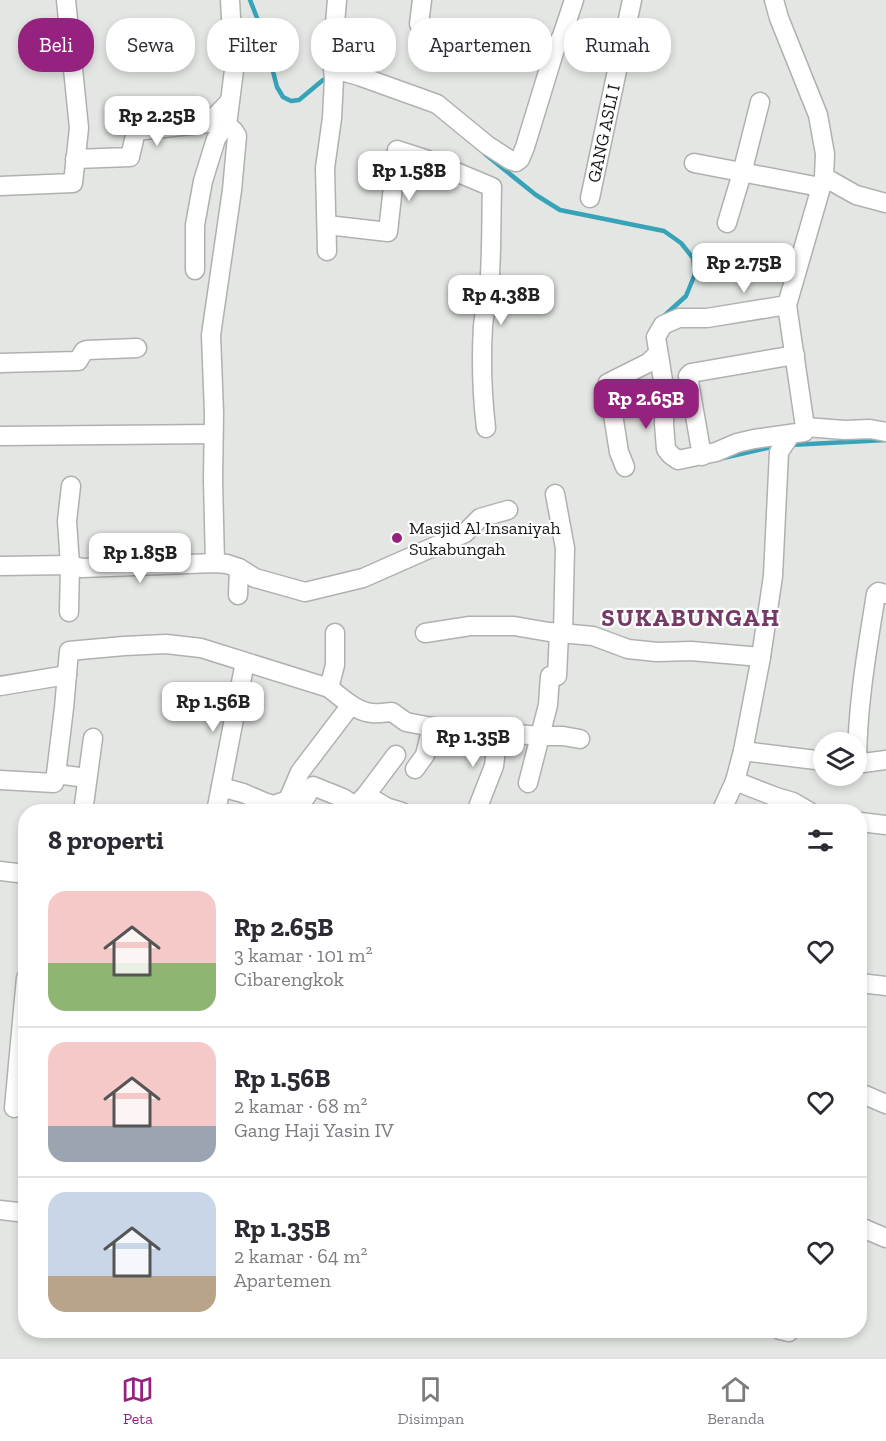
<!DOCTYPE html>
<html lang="id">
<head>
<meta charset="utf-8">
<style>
  body { margin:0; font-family:"Zilla Slab",serif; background:#f7f7f7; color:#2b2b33; height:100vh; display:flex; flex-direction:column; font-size:22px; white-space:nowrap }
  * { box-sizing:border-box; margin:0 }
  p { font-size:20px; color:#7c7c81 }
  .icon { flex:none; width:33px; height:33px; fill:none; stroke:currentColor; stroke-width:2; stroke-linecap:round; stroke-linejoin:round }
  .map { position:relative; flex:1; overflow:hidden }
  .panel { position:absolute; left:18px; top:804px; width:849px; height:534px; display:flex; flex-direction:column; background:#fff; border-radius:24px; box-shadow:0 3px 9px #0003 }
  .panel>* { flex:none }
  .hud { position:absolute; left:18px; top:18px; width:850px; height:54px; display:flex; gap:12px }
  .controls { position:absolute; left:813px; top:732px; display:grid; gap:12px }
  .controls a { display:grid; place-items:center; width:54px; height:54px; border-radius:50%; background:#fff; box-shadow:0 3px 9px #0003; font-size:30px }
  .price { position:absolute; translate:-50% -51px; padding:0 14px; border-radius:12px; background:#fff; color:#222; font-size:20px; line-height:39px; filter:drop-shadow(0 2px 3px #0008) }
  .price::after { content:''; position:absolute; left:50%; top:36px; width:18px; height:14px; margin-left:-9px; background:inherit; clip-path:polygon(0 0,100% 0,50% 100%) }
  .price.selected { background:#96227f; color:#fff }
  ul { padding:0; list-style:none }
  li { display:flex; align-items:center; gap:18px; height:150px; padding:0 30px }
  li+li { border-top:2px solid #e1e1e2 }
  li span { display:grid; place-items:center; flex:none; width:168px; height:120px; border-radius:18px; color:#555 }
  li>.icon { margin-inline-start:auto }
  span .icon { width:72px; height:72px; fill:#fffc; stroke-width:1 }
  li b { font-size:26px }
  h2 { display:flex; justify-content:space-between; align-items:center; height:72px; padding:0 30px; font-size:26px }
  .pill { padding:0 21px; border-radius:24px; background:#fff; box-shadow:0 3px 9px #0003; font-size:21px; line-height:54px }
  .pill.selected { background:#96227f; color:#fff }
  .dock { display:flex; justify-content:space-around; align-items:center; height:84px; border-top:2px solid #e1e1e2; background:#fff; font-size:16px; color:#7c7c81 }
  .dock a { display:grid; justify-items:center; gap:3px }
  .dock .selected { color:#96227f }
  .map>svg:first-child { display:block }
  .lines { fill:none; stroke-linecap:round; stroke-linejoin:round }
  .stream { stroke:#36a3b9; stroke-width:4.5 }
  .minor-casing { stroke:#afb1af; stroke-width:21 }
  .minor { stroke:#fff; stroke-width:18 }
  .poi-dot { fill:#96227f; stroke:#fff; stroke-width:2 }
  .labels { text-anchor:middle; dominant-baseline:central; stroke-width:4.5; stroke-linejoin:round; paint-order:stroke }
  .street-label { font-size:18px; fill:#191a19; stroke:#fff }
  .poi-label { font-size:18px; fill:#191a19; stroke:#fff; text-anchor:start }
  .district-label { font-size:24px; font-weight:bold; letter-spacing:1.5px; fill:#743a65; stroke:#fff }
</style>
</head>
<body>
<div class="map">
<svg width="886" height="1357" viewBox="0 0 886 1357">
  <rect width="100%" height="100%" fill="#e3e6e3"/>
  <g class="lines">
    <!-- stream -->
    <g class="stream">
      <path d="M250,0l13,33 14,54 6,10 8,4 8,-1 24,-20 8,-3"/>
      <path d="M485,154l51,41 24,15 104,21 17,12 12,15 2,16 -9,22 -22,20"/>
      <path d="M790,445l96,-5"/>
      <path d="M723,458l53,-12"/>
    </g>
    <!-- minor casing -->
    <g class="minor-casing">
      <g id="minor">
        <path d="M774,0l5,18 39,97 7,39 -1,23 -37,128 18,122 -1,5 -50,7 -17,4 -21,9 -38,8 -7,-5 -5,-6 -2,-25 1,-31 -9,-56 7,-12 16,-7h28l80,-13"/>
        <path d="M419,24l3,-24"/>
        <path d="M334,69l25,7 78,28 50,41 23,15 6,2 4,-3 5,-12 30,-98 7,-13 12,-36"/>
        <path d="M75,159l55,-2 6,-26 73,-8 21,-22"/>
        <path d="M694,163l126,24"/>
        <path d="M824,177l32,18 30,8"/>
        <path d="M0,186l73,-3 6,-55 -13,-128"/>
        <path id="s1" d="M590,198l42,-198"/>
        <path d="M727,223l15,-50 18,-71"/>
        <path d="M327,225l61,7 9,-82 28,9 67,28c-1,34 0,68 -3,102 -1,12 -5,25 -6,37 -2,34 -1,68 3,102"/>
        <path d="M327,251l-2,-83 7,-50 2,-39 -2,-20 5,-59"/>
        <path d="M195,270v-45l8,-44 13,-42 5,-8 6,-6"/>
        <path d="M0,363l78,-2 6,-10 3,-1 50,-2"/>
        <path d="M805,427l40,3 25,-1 16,3"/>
        <path d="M0,436l213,-2"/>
        <path d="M702,456l-14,-80 3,-3 104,-18"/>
        <path d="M625,467l-6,-15 -11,-69 40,-20 10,-9"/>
        <path d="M555,494l10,54 -2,85"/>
        <path d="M215,563l-2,-83 1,-67 -3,-78 21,-145 5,-54 -3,-5 -7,-6 7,-55 -4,-70"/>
        <path d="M0,566l70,-1 12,3 133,-5 12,1 12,4 16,10 50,14 58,-14 102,-45 15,-15 28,-8"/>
        <path d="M238,595l1,-27"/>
        <path d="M69,612l1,-47 -3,-44 4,-35"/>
        <path d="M425,633l45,-7h44l35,6 44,4 35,13 29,3 34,-1 70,6"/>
        <path d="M0,686l67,-11"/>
        <path d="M329,688l6,-23v-32"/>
        <path d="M743,751l81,10"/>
        <path d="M856,764l30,-4"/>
        <path d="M857,764c0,-57 10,-114 19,-170l2,-2 8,2"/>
        <path d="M415,769l10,-14 7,-28 109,9h22l17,3"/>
        <path d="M56,774l8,-66 5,-57 55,-5 42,-2 35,4 128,40c12,9 27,24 43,25 7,1 14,-1 20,-1l14,10 26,5"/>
        <path d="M0,780l54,3 2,-9 31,4"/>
        <path d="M735,781l41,16 17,5 17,10"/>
        <path d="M528,783l20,-78 2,-29h7l2,-43"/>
        <path d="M221,787l22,6 21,9 10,3 14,-5 15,1 10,-15 30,12 12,8 11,-11 30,-40"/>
        <path d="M366,795l20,12 16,5"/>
        <path d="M288,800l12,-28 51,-67"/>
        <path d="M83,812l10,-74"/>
        <path d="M216,812l29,-150"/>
        <path d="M476,812l18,-46 4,-33"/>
        <path d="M721,812l14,-31 8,-30 18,-94 12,-81 6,-124 12,-18"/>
        <path d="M860,822l26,3"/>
        <path d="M0,871l26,3"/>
        <path d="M860,983l26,3"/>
        <path d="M860,1093l26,11"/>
        <path d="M14,1108l12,-130"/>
        <path d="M0,1210l26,3"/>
        <path d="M860,1227l26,11"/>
        <path d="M780,1330l9,2v-2"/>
      </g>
    </g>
    <!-- minor -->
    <use href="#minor" class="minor"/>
  </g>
  <!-- markers -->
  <circle class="poi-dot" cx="397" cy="538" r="6"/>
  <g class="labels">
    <!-- street labels -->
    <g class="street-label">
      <text stroke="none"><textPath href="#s1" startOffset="66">GANG ASLI I</textPath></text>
    </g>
    <!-- poi labels -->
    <g class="poi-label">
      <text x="409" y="528">Masjid Al Insaniyah<tspan x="409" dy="21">Sukabungah</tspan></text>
    </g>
    <!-- district labels -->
    <g class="district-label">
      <text x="691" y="617">SUKABUNGAH</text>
    </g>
  </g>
</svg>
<div class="controls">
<a><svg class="icon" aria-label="layers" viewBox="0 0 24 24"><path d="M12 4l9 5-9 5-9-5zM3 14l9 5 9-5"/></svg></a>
</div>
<b class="price" style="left:157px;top:147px">Rp 2.25B</b>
<b class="price" style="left:409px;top:202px">Rp 1.58B</b>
<b class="price" style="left:744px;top:294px">Rp 2.75B</b>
<b class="price" style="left:501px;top:326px">Rp 4.38B</b>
<b class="price selected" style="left:646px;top:430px">Rp 2.65B</b>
<b class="price" style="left:140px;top:584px">Rp 1.85B</b>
<b class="price" style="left:213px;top:733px">Rp 1.56B</b>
<b class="price" style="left:473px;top:768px">Rp 1.35B</b>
<div class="hud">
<a class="pill selected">Beli</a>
<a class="pill">Sewa</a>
<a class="pill">Filter</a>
<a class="pill">Baru</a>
<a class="pill">Apartemen</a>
<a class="pill">Rumah</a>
</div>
<section class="panel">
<h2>8 properti<svg class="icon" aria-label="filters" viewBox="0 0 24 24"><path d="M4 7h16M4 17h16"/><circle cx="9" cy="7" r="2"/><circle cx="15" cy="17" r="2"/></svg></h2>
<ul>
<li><span style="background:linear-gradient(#f6c9c9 60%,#8fb573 0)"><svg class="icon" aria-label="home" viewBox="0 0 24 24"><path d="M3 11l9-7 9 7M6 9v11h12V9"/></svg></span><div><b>Rp 2.65B</b><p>3 kamar · 101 m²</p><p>Cibarengkok</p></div><svg class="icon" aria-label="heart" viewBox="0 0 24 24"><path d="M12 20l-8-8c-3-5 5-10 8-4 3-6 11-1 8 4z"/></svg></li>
<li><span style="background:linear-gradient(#f6c9c9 70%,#9aa5b1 0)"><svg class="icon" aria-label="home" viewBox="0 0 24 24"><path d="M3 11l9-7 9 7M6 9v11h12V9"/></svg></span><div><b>Rp 1.56B</b><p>2 kamar · 68 m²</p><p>Gang Haji Yasin IV</p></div><svg class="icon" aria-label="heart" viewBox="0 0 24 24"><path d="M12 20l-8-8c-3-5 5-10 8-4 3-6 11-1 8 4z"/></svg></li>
<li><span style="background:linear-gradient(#c9d6e8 70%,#b9a48a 0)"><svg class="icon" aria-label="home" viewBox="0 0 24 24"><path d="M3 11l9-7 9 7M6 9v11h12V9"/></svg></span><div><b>Rp 1.35B</b><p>2 kamar · 64 m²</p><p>Apartemen</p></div><svg class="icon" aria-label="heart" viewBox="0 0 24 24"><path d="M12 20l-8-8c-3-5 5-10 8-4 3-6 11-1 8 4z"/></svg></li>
</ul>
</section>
</div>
<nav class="dock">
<a class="selected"><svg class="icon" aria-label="map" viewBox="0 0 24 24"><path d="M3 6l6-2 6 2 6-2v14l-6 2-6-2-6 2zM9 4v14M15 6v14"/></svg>Peta</a>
<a><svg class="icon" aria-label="saved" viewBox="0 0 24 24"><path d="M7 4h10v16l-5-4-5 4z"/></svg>Disimpan</a>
<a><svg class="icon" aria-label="home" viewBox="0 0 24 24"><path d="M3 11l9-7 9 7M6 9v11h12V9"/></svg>Beranda</a>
</nav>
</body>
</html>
